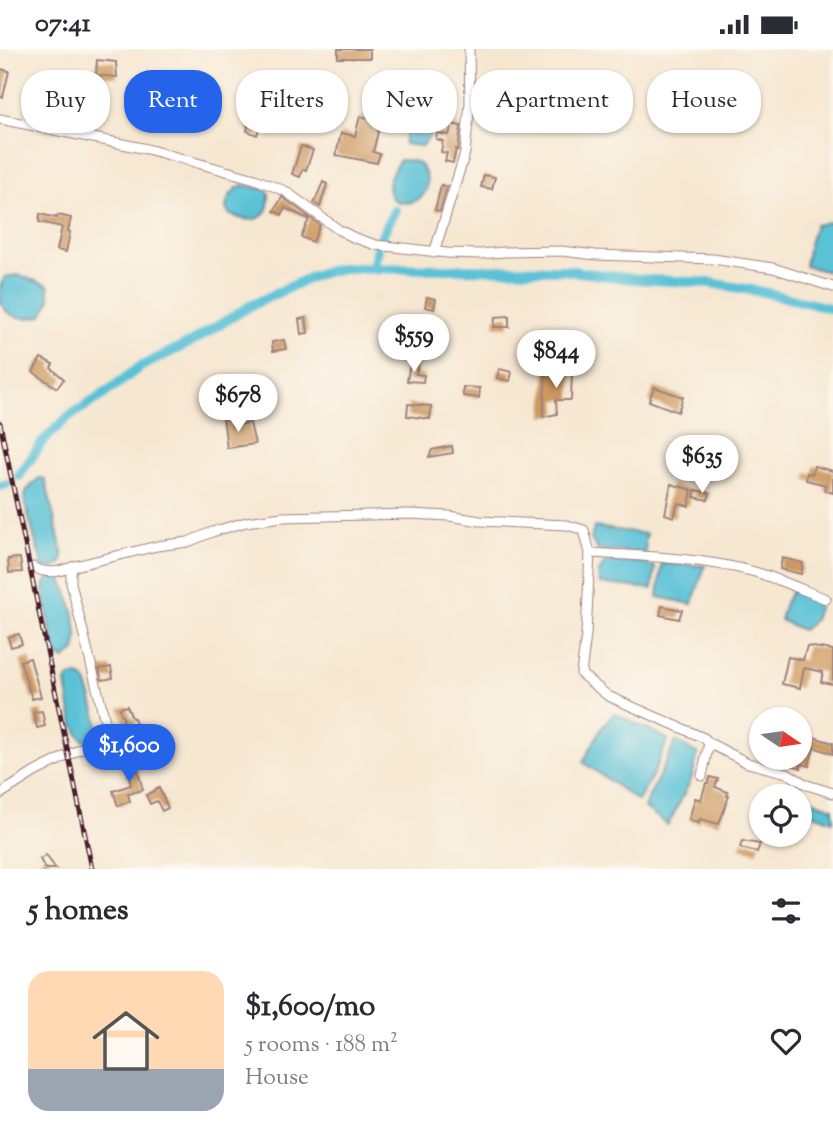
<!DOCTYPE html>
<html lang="en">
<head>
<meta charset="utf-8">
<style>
  body { margin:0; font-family:"Sorts Mill Goudy",serif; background:#f7f7f7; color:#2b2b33; height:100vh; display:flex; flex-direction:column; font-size:26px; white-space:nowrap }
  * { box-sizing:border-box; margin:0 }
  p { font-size:23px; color:#7c7c81 }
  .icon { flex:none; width:38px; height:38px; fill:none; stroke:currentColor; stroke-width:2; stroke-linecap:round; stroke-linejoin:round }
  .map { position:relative; height:820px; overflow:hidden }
  .panel { display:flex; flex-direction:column; background:#fff; flex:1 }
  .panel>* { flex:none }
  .top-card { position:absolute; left:21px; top:21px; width:791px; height:63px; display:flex; gap:14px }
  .needle { width:46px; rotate:103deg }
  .buttons { position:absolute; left:749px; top:658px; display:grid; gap:14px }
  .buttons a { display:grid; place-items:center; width:63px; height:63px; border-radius:50%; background:#fff; box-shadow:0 2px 5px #0004; font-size:35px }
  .price { position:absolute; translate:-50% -60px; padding:0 16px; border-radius:24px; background:#fff; color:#222; font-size:23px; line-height:46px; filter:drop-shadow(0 2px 4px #0008) }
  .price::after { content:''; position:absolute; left:50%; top:42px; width:21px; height:16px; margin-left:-10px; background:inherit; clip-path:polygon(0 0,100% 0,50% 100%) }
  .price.active { background:#2563eb; color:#fff }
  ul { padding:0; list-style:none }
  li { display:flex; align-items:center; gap:21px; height:175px; padding:0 28px }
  li span { display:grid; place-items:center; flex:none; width:196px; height:140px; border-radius:21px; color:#555 }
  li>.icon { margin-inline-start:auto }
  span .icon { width:84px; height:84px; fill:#fffc; stroke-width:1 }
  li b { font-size:30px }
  h2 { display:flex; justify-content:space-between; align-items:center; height:84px; padding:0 28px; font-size:30px }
  .chip { padding:0 24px; border-radius:28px; background:#fff; box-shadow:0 2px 5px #0004; font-size:24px; line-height:63px }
  .chip.active { background:#2563eb; color:#fff }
  .status { display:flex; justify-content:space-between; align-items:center; height:49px; padding:0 35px; background:#fff; direction:ltr }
  .status svg { height:19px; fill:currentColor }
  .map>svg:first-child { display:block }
  .water { fill:#5ac1d7; stroke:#527081; stroke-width:2 }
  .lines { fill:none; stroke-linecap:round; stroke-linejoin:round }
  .canal { stroke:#5ac1d7; stroke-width:10 }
  .building { fill:#cd995e }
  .minor-casing { stroke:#a0837e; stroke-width:11 }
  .minor { stroke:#fff; stroke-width:9 }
  .rail-casing { stroke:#4a1f2b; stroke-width:5 }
  .rail { stroke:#fbf7ec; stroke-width:2.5; stroke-dasharray:8; stroke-linecap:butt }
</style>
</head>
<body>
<div class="status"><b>07:41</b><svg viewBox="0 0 49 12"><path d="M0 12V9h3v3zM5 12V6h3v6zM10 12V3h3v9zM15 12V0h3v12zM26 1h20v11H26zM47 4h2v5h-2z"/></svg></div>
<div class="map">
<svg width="833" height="820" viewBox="0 0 833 820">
  <rect width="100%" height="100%" fill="#fbf7ec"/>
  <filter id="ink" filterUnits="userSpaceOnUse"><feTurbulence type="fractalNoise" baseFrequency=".0143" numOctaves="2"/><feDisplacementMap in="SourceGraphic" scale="14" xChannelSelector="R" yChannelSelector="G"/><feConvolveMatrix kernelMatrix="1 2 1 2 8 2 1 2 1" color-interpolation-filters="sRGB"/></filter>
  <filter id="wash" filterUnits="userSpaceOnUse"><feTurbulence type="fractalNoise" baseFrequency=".00686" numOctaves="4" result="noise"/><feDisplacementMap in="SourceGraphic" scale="28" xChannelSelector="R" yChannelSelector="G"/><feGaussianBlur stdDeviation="1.57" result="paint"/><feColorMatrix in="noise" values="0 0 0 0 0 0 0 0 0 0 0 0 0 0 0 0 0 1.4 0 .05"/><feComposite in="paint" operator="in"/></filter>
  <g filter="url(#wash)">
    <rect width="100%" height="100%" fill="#f6e7d1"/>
    <!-- water -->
    <g class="water">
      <path d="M410,69l17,1c7,11 3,18 -5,27l-18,-2 3,-22z"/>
      <path d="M400,111c11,0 19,0 24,11 20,42 -66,46 -24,-11z"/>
      <path d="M242,136l21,4 6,4c1,29 -17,31 -40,21l-3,-6c2,-12 6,-17 16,-23z"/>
      <path d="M828,173l5,3v40l-3,7 -25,-6 4,-22 6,-19z"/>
      <path d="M17,226l31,10 2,15 -8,15c-20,7 -42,2 -42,-22 0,-7 1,-11 5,-16z"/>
      <path d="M39,429l6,1 18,77 -2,8 -8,4h-10l-19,-68 3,-10z"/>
      <path d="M594,478l53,7 -2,6 1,13 -48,-3 -7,-11z"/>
      <path d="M636,512l19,6 -3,22c-17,-1 -36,-5 -52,-5l-2,-10 7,-12z"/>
      <path d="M662,514l43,3 -13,38 -34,-7z"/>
      <path d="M58,525l3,2c8,23 21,50 14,75l-11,8 -6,-3 -4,-8 -10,-53 1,-11 5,-9z"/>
      <path d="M792,541l28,11 -6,19 -12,10 -22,-10 5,-17z"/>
      <path d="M73,627l8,1 4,3c4,8 15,45 13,51 -2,6 -7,9 -12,11 -15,-8 -17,-44 -20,-60l2,-4z"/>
      <path d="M614,664l54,26 -15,35 -15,27 -55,-39 18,-33z"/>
      <path d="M676,692l22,13 -7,26 -23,45 -24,-18z"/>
      <path d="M811,751l22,8v13l-27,-10z"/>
    </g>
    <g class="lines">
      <!-- canal -->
      <g class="canal">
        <path d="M379,192l16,-31"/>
        <path d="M377,221l-3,-6 3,-15"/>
        <path d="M19,427l24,-35 26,-25 31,-19 40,-30 53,-26 57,-35 63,-30 16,-5 17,-3 218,2 69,9 78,4 52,9 70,17"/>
        <path d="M0,437l7,-2"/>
      </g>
    </g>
    <g id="blocks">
      <!-- building -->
      <g class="building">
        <rect x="338" y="0" width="32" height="9"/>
        <path d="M97,11l19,2 1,15 -21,-2z"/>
        <path d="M0,20l9,2 -6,26h-3z"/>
        <path d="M360,67l14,4v2l6,2 -7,28 7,2 -3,9 -41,-8 5,-22 14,3z"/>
        <path d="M249,73l11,4 -3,9 -10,-4z"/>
        <path d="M452,75l9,2 -3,24 -2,-1 -3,14 -8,-2 2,-8 -6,-1 2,-11 -7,-2 1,-6 12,2z"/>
        <path d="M301,97l12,4 -7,20 -3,-1 -3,8 -8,-3z"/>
        <path d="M484,126l11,2 -3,12 -11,-2z"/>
        <path d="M323,133l4,2 -7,23 -6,-4z"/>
        <path d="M441,136l6,2 -7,24 -5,-1z"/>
        <path d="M282,148l38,28 -7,17 -12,-5 8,-18 -24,-11 -3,7 -8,-4z"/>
        <path d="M40,165l17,4 1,-3 13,3 -3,13 2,1 -4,20 -9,-2 5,-23 -23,-5z"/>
        <path d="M427,248l9,2 -2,10 -9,-2z"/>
        <path d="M509,267v11h-15l1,-10z"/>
        <path d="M306,269l2,15 -7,1 -2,-15z"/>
        <path d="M284,291l2,9 -13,2 -1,-9z"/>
        <path d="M41,309l12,6 -2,4 13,11 -7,9 -24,-16z"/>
        <path d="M410,314l8,2 -2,9 8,1 -1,7 -16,-1z"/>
        <path d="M499,320l13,3 -2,9 -13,-3z"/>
        <path d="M546,322l26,1 -1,28h-15l1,14 -14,3z"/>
        <path d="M463,338l17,1 -1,10 -16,-2z"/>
        <path d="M654,338l29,10 -5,15 -29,-11z"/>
        <path d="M408,355l23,2 -1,13 -23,-3z"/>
        <path d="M231,367l1,10 18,-3 5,21 -28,4 -4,-31z"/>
        <path d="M452,397l1,7 -24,4 3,-7z"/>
        <path d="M814,417l19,5v22l-9,-3 2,-5 -20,-5 1,-7 5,1z"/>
        <path d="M671,435l21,6 -3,16 -11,-3 -4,14 -9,-3z"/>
        <path d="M695,441l15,3 -2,7 -14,-3z"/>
        <path d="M20,509l2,14 -13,1 -1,-14z"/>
        <path d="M782,509l21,5 -2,11 -21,-5z"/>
        <path d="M662,557l20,4 -3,9 -19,-4z"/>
        <path d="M19,585l3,10 -11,3 -3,-10z"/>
        <path d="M807,597l26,4v34l-12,-2 2,-10 -19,-4 -4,20 -18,-4 6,-27 15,3z"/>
        <path d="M30,609l11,39 -9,2 -12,-38z"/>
        <path d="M111,618l2,11 -11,2 -3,-11z"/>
        <path d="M127,657l5,12h2l7,18 -10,3 -4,-9 -17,6 3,-11 11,-4 -5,-13z"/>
        <path d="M42,662l3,15 -8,2 -4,-16z"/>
        <path d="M800,684l33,10v11l-19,-7 -5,19 -8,-2v4l-9,-3 2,-7 6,1z"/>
        <path d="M135,711l8,30 -15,4 2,7 -12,5 -5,-15 18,-6 -6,-22z"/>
        <path d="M710,728l8,2 -3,8 13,5 -1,4h2l-10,28 -19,-5 -1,4 -10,-3 6,-22 6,2 5,-17h2z"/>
        <path d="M159,739l9,20 -6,3 -5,-10 -7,3 -4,-9z"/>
        <path d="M742,792l18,3 -3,8 -17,-4z"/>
        <path d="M46,806l10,14h-11l-5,-10z"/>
      </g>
    </g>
  </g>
  <g filter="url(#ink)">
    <use href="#blocks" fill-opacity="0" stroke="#a0837e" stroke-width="2"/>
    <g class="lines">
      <!-- minor casing -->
      <g class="minor-casing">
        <g id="minor">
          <path d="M0,70l147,30 108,30 30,12 54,39 16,8 21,7 71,8 33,1 24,-2 57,-1 35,4 117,4 60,9 60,19"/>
          <path d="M434,204l31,-100 5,-50 -1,-54"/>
          <path d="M590,504l-4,82 -5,39 27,22 96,42 5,5 -7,33"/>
          <path d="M33,518c15,8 26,5 42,-1"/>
          <path d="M709,694l39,20 39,10 20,12 26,8"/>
          <path d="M0,745l35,-22 65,-33 6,-14 -35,-142v-12l4,-5 82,-20 31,-4 24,-10 34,-10 36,-5 128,-3 39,2 31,5 87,4 17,5 6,23c55,3 112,5 165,19 24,7 48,18 71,27"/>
        </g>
      </g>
      <!-- minor -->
      <use href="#minor" class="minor"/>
      <!-- rail casing -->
      <g class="rail-casing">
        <path id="rail" d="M0,374l92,446"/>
      </g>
      <!-- rail -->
      <use href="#rail" class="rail"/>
    </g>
  </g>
</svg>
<div class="buttons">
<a><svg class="needle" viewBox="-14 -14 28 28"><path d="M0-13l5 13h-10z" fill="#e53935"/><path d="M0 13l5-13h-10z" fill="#7c7c81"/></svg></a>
<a><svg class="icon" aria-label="locate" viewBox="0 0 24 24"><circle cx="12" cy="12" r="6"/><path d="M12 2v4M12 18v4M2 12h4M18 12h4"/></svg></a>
</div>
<b class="price" style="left:414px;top:325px">$559</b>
<b class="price" style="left:556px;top:341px">$844</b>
<b class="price" style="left:238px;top:385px">$678</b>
<b class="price" style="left:702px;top:446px">$635</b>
<b class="price active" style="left:129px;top:735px">$1,600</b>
<div class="top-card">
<a class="chip">Buy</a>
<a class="chip active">Rent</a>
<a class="chip">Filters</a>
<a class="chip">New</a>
<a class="chip">Apartment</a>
<a class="chip">House</a>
</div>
</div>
<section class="panel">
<h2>5 homes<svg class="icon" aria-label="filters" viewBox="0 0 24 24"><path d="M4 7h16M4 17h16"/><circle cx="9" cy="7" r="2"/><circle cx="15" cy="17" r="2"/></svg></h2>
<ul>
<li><span style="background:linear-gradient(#ffd9b3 70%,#9aa5b1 0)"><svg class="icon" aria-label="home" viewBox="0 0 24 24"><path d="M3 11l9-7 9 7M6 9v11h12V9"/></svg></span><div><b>$1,600/mo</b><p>5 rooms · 188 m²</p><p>House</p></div><svg class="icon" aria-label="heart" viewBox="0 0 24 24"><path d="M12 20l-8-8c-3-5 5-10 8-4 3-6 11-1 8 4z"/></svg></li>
</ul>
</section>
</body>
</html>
